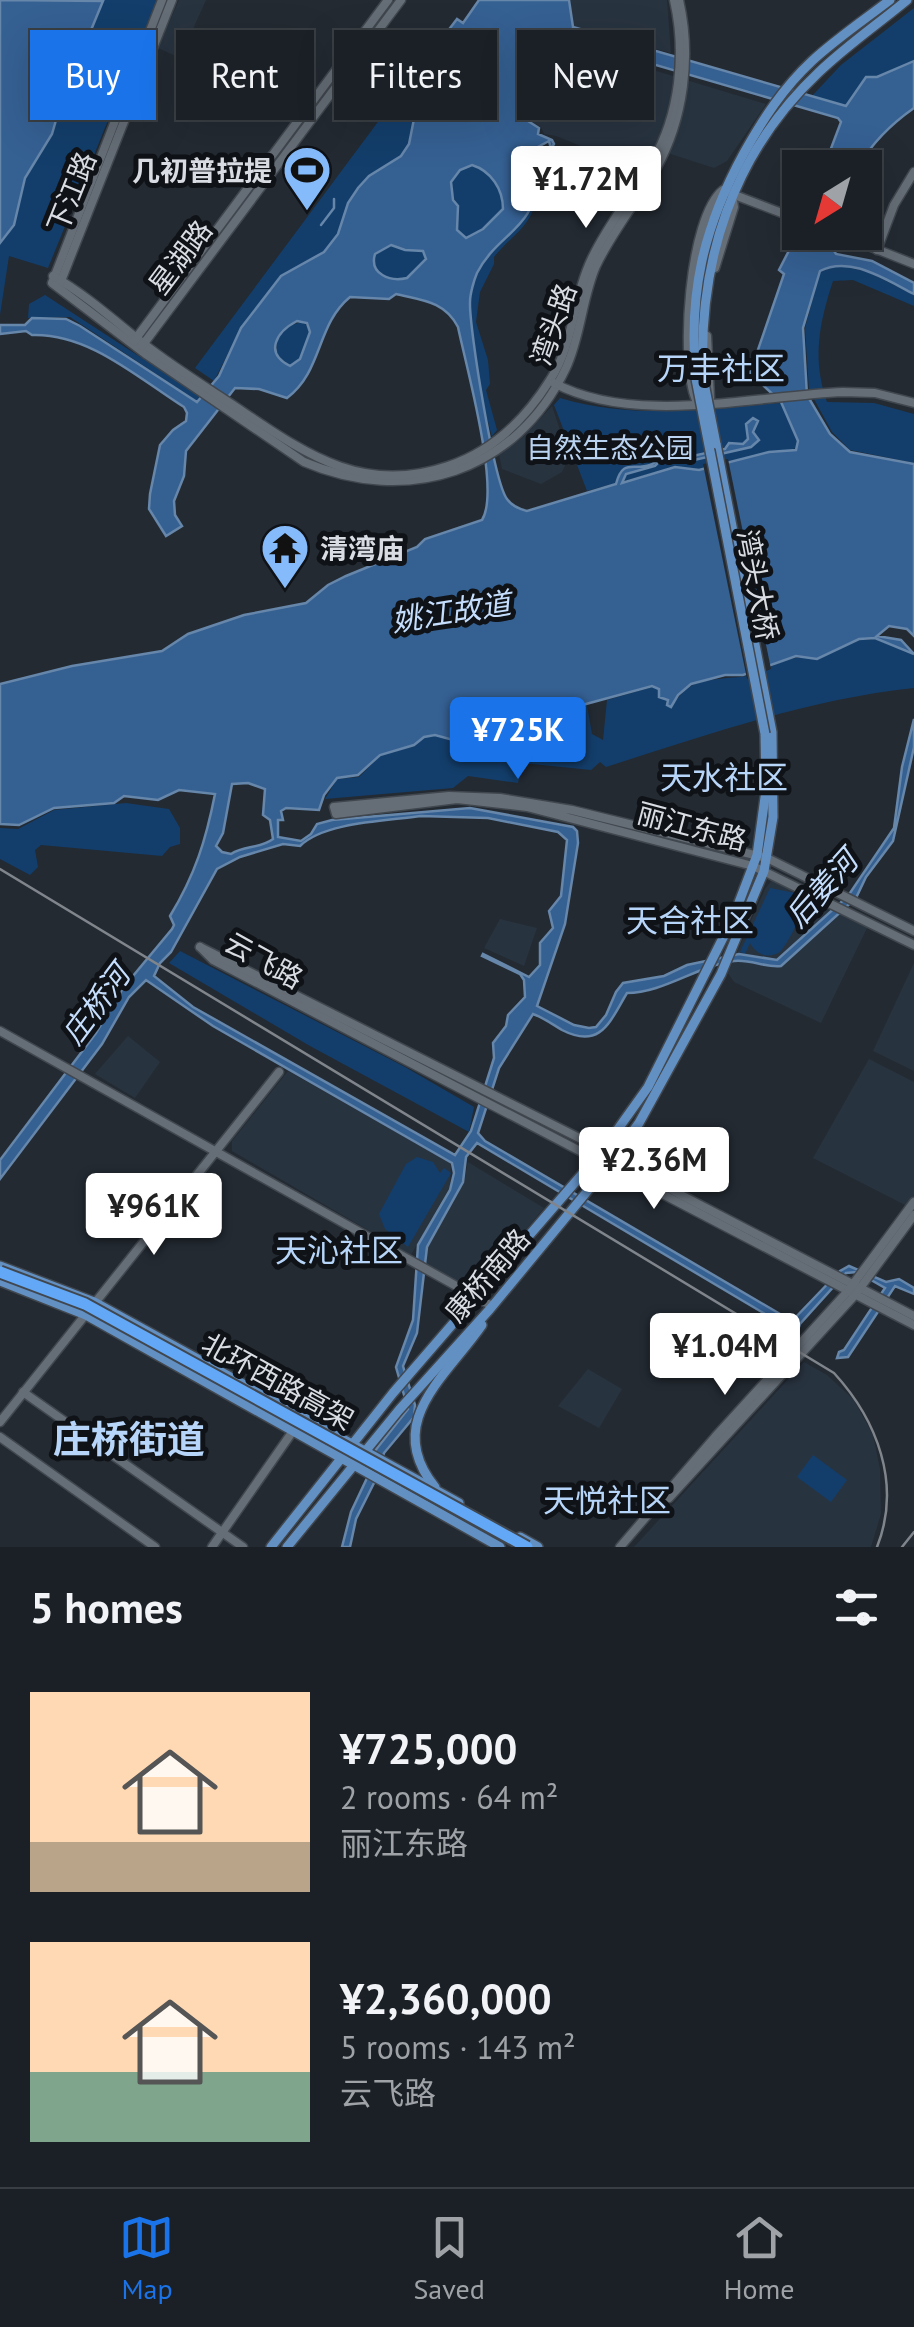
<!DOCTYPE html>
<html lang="en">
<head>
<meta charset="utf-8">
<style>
  body { margin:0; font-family:"PT Sans","Noto Sans SC",sans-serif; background:#23282e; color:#f1f3f6; height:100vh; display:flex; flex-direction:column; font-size:38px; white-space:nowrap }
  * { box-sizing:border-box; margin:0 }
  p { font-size:32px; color:#9fa3a7 }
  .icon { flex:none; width:55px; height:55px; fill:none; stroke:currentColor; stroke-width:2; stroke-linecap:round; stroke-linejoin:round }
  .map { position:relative; height:1547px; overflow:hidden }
  .panel { display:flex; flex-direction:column; background:#1a2026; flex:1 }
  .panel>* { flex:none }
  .top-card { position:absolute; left:30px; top:30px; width:855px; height:90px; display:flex; gap:20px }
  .needle { width:65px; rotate:217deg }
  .fabs { position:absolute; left:782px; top:150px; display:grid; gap:20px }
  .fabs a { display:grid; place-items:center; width:100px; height:100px; border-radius:0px; background:#1a2026; box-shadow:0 10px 40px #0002,0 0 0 2px #383e43; font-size:50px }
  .price { position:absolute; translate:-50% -85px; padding:0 22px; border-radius:10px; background:#fff; color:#222; font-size:32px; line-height:65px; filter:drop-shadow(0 2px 5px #0008) }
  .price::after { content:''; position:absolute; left:50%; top:60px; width:30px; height:22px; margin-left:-15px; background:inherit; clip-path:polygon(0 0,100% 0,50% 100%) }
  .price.active { background:#1a73e8; color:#fff }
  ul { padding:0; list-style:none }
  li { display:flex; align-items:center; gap:30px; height:250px; padding:0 30px }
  li span { display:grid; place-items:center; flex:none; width:280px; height:200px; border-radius:0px; color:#555 }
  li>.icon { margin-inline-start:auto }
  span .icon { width:120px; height:120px; fill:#fffc; stroke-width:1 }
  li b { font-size:42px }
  h2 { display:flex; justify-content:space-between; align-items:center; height:120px; padding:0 30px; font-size:42px }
  .chip { padding:0 35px; border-radius:0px; background:#1a2026; box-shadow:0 10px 40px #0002,0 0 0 2px #383e43; font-size:35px; line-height:90px }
  .chip.active { background:#1a73e8; color:#fff }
  .tabs { display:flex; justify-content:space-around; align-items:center; height:140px; border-top:2px solid #383e43; background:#1a2026; font-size:28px; color:#9fa3a7 }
  .tabs a { display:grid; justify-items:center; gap:5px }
  .tabs .active { color:#1a73e8 }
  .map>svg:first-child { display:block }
  .built { fill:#283340 }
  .green { fill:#133e6b }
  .water { fill:#356092; stroke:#6686aa; stroke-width:2.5; fill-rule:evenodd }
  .pier { fill:#232a32 }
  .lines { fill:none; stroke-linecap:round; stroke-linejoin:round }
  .stream { stroke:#6686aa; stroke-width:2.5 }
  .secondary-casing { stroke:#41474e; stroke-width:11 }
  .primary-casing { stroke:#41474e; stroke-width:12 }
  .secondary { stroke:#656d76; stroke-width:8 }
  .primary { stroke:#6390c3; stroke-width:9 }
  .rail { stroke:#80858c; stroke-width:2.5 }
  .primary-bridge-casing { stroke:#41474e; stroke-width:12; stroke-linecap:butt }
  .highway-bridge-casing { stroke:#41474e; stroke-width:15; stroke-linecap:butt }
  .primary-bridge { stroke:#6390c3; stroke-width:9 }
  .highway-bridge { stroke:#62a8f7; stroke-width:11 }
  .labels { text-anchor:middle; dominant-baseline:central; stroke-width:10; stroke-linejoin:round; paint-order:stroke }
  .poi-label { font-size:28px; font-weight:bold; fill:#d9dde3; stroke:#0f1216; text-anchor:end }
  .street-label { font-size:28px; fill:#d9dde3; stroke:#0f1216 }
  .park-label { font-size:28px; fill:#bad3f0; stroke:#0f1216 }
  .water-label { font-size:30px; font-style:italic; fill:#c5defd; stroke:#0f1216 }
  .quarter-label { font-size:32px; fill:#b7d5f9; stroke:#0f1216 }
  .district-label { font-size:38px; font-weight:bold; fill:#b7d5f9; stroke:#0f1216 }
</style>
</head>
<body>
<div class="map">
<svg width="914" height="1547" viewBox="0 0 914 1547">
  <rect width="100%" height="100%" fill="#232a32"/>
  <!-- built -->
  <g class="built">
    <path d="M179,0h27l-26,58 -22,-10z"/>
    <path d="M570,0h97l4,53 -98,-27z"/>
    <path d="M577,47l189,57 -39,57 -13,7 -62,-20 -12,22 -84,-34 -12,-2 -3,-7 -13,-7 -1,-10 6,-7 7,-3 9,4 8,-15 6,1z"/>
    <path d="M552,406l17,51 -7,15 -21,12 -39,-15 -3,-15 24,-17z"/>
    <path d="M772,880l96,46 -47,97 -87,-41 -6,-9 37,-84z"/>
    <path d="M500,919l37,9 -13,38 -40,-18z"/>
    <path d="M914,963v108l-41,-20z"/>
    <path d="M128,1036l32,26 -25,36 -40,-24z"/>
    <path d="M869,1059l45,23v114l-7,10 -94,-48z"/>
    <path d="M288,1071l163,92 -1,24 -39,68 -179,-104v-10z"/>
    <path d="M468,1162l76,46 -70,83 -48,-27 1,-15 9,-18 28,-49z"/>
    <path d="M804,1362l23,13 27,25 19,35 7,34 1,45 -10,33h-237z"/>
    <path d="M588,1369l34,20 -23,39 -41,-22z"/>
  </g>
  <!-- green -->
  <g class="green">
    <path d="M104,0h53l-109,268 -39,-12 -9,59v-71l14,-19 12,-47 27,-44 9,-31z"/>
    <path d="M914,8v53l-37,16 -30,29 -35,-10 29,-31z"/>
    <path d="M415,60l18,15 -2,6 3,3 -20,35 -5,25 -8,12 -32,20 -11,12 -20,46 -14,18 -43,24 -40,52 -27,53 -19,-13 194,-261z"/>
    <path d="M471,165c20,6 32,24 31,44l-19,20 -17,9 -9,-8c3,-20 -4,-29 -6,-48l9,-12z"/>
    <path d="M536,189l2,1c-5,38 -25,43 -44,67v7l-14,28 -4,30 12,38 2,24 -4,6 11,40 -5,6c-11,-39 -31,-123 -16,-160 4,-9 12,-18 18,-26 18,-24 39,-27 42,-61z"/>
    <path d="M391,245l14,5 18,1 3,8 -19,19c-14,4 -30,-2 -35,-15l3,-9z"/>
    <path d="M838,265l30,7 46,23v11l-61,-26 -20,1c-14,43 -21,78 -6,121l47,1 40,11v49l-64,-13 -18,-18 -23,-42 -4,-62 15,-56z"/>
    <path d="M45,295l155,101 -3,5 -127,-84 -42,1 1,-14z"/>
    <path d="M304,321l6,11 -10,27 -10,7 -13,-11 -1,-17 10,-11z"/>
    <path d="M560,398c74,22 146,11 221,5l17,39 -1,6 -98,22 -24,-3 -88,24 -33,-86z"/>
    <path d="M875,639l39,16v33c-105,11 -207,47 -308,79l-6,-5 -9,8 -69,-7 -4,20 -50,-7 -15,12 -128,11 12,-20 22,-2 22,-22 34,-9 9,-9 11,-2 18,6 26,-8 65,-10 37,-13 6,-5 5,29 11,6 4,-40 45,-13 6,2v9l9,2 -1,5 5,3c6,-9 12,-18 22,-23 15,-6 32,-7 47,-8 28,-3 47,-27 76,-17l43,-20z"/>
    <path d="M126,803l43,6 11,19v16l-10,3 -8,9 -121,-11 -6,5 3,17 -8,8 -30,-16v-31l18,1 36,-19z"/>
    <path d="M770,888l25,5c12,18 -3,43 -15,59 -12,7 -23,3 -30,-9l-5,11 -5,-2z"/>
    <path d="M180,951l225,116 69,40 -5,25 -159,-86 -141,-83z"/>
    <path d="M417,1157l16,5 7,11 4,-5 7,5 -43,74 -23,-18 -6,-15 27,-50z"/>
    <path d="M813,1455l34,25 -16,22 -34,-25z"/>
  </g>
  <!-- water -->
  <g class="water">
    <path d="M0,0l103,1 -42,102 -9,31 -27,44 -11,47 -14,18z"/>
    <path d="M479,0h90l4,27 273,79 20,-29h11l37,-16v47c-23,16 -42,35 -56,59h-34l17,-45 -3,-4 -261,-76 -15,48 -6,-2 -6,14 -13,-3 -11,10 2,12 11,7 -1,6 14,6 2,4 -3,5 -2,-8 -11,6 5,19 -1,11 -6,1c1,51 -38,54 -59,95 -3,7 -7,21 -7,29 -1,26 24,180 37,197 5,7 12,10 20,12l89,-27c7,-26 17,-13 34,-19 7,-2 13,-12 19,-17l19,9 37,-8 4,-6 14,1 5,-5 -2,-15 7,-6 5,3 -5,11 6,8 -8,7 -61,14 -14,-9h-7l-14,14 -29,8 -4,9 53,-16 24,3 70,-18 27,-2 2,-9 -17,-39 -31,-29 34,-99 -5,-4 21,-41v3l34,1 -3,13 5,8 36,7 42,22v11c-28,-14 -64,-39 -94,-23l-17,57 4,67 23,39 20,18 64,12v172l-7,-7 -18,-3 -12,10 24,4 13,14 -39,-16 -16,1 -42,20 -21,-3 -53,19h-18l-34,9 -13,11 -7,12 -4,-2 1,-5 -9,-3v-8l-7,-3 -66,18 -42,18 -65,10 -26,8 -18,-5 -11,2 -10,8 -34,10 -22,20 -21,3 -13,17 -5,15 -33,-2 -5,3 2,9h-5v17l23,4 10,-7 6,-10 15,-4 138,-12 103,19 4,4 1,12 -13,81 -28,82 37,19 15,3 7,-1 10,-12 10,-23 7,-9 41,-7 23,-11 52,-11 38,6 71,-64 46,-68 8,-61 12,-48v28l-21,94 -27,36 -10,21 -75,68c-16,2 -30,-7 -47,-5 -37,5 -71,32 -107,32 -17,28 -26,57 -65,37 -10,-6 -18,-12 -29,-16l-34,54 -21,65 7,8 307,180 48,-50 9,-5 37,16 13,-3 15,9v6l-19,-8 -47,71 -11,1 2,-6 5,-2 41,-62 -28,-16 -11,1 -46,51 -3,9 -320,-190 -11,14 -3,25 -36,65 -10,86 -14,33 12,39 -1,12 -30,36 -9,28 -19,38 -6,28h-8l9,-35 16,-34 7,-26 34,-43 -12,-42 17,-47 5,-75 32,-55 4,-17 -2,-10 -239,-137 -67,-46 -17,17 -27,47 -102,135v-19l96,-127 27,-45 49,-59 2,-4 -4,-9c25,-41 36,-76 45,-122l-36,-4 -21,10 -34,-4 -10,7 -60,5 -35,17 -19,-1v-140l72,-18 90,-15 26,-17 56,-19 62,-12 22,-18 18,-9 71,-29 8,-8 57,-19c19,-30 -16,-154 -24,-193 -13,-26 -37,-27 -62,-33l-7,5 -39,-2c-34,28 -27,74 -63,101l-28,-9 -24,-1 -49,63 -2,25 -10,25 1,14 7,11 -16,10 -17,-27 1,-15 10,-49 13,-15 13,-9 1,-8 -3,-6c-46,-29 -95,-74 -152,-72l-6,-4 -26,3v-9h25l7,-7 34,1 14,7 117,76 22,-26 22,-48 40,-52 43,-24 14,-18 10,-31 10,-15 11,-12 32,-20 8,-12 5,-25 20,-34 -4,-4 3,-6 -12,-9 36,-47 6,4zM472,165c19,6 31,24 31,44l-20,20 -17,9 -9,-8 1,-24 -5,-6 -2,-18 9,-12zM391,245l14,5 18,1 3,8 -19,19c-17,4 -38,-4 -32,-24zM297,321l10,2 3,9 -10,27 -10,7c-26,-13 -14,-34 7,-45zM248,783l17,6 -2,26 7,5 3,19c-13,10 -29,6 -42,15l-9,-2 -6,-6 7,-13 9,-49zM421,816l67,2 70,14 9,8 -6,56 -12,15 4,17 -13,15v22l-11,12 -46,-23 -1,2 38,18 4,6 1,17 -17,18 -2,11 -13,17 1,15 -23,73 -16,24 -262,-148 -39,-31 6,-13 11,-11 46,-83 23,-12 43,-13 17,2c24,-24 87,-25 121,-30z"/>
  </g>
  <!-- pier -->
  <path class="pier" d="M728,459l43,210 -24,10 -44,-215z"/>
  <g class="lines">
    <!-- stream -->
    <path class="stream" d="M321,225l13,-17v-9"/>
    <!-- secondary casing -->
    <g class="secondary-casing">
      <g id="secondary">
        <path d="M162,0l-110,283 95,72 157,107c103,44 212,11 262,-94 15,-32 16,-70 30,-102 16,-34 41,-64 60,-97 28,-50 36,-113 23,-169"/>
        <path d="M833,232l81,32"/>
        <path d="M877,250l17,-45 20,-33"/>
        <path d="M715,268l19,-61 -2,-13 68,26"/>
        <path d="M53,276c32,18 62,45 91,68 32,25 67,46 101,69 65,44 121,81 203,53 45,-15 77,-46 102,-86 24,-36 23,-83 42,-122 16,-34 41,-64 60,-96 28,-48 34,-109 22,-162"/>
        <path d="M61,281l111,-281"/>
        <path d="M707,336l3,62 -14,2c-17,-39 -7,-183 27,-210"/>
        <path d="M134,341l254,-341"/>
        <path d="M142,346l259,-346"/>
        <path d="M554,383c80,43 200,13 289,9l32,1 39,10"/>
        <path d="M914,931l-147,-73 -195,-48 -72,-12 -51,-2 -115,11 2,7 121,-15 70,8 226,59 161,79"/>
        <path d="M200,947l13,13 701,365"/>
        <path d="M200,947l403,203 78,45 233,121"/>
        <path d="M0,1031l492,275"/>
        <path d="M23,1392l220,155"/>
        <path d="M0,1422l279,-350"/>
        <path d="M0,1437l155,110"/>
        <path d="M669,1498l186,-203 59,-80"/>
        <path d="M212,1547l81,-116"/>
        <path d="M620,1547l95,-110 133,-146 66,-89"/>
      </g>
    </g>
    <!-- primary casing -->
    <g class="primary-casing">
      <g id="primary">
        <path d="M703,378c-5,-116 29,-224 115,-305 28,-27 60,-49 89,-73"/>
        <path d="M696,379c-8,-85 7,-151 48,-226 19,-34 39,-65 68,-92 24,-22 52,-41 78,-61"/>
        <path d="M0,1266l94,36 365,201"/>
        <path d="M0,1281l86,34 414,232"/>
        <path d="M435,1487c-53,-65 12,-111 47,-162"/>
        <path d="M520,1537l18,10"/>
        <path d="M271,1547l122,-154 210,-243 45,-63 85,-169 24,-63 9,-65 -1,-56"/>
        <path d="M287,1547l112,-137 91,-101 114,-138 35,-48 82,-149 43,-103 9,-54 -1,-85 -56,-288"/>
      </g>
    </g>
    <!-- secondary -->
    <use href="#secondary" class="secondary"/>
    <!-- primary -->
    <use href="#primary" class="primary"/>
    <!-- rail -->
    <g class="rail">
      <path d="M0,869l834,504c43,47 68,111 43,174"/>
      <path d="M902,1547l12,-15"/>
    </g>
    <!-- primary-bridge casing -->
    <g class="primary-bridge-casing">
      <g id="primary-bridge">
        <path d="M703,378l13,66"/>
        <path d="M696,379l69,355"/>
      </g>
    </g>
    <!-- highway-bridge casing -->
    <g class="highway-bridge-casing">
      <path id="highway-bridge" d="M0,1272l85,32 442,243"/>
    </g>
    <!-- primary-bridge -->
    <use href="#primary-bridge" class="primary-bridge"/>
    <!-- highway-bridge -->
    <use href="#highway-bridge" class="highway-bridge"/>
  </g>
  <!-- icons -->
  <defs>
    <g id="stadium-pin" transform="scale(2.5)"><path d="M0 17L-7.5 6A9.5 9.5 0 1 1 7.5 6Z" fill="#85bbfb" stroke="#0f1216"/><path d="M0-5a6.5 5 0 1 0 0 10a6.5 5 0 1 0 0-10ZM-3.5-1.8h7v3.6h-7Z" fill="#111"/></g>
    <g id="temple-pin" transform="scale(2.5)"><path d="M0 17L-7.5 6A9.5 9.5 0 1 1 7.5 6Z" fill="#85bbfb" stroke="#0f1216"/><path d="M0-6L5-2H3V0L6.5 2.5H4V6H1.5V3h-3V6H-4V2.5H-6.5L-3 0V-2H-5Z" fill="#111"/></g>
  </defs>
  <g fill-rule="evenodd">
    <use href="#stadium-pin" x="307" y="170"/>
    <use href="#temple-pin" x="285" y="548"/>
  </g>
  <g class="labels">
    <!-- poi labels -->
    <g class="poi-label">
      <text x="272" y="170">几初普拉提</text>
      <text x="320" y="548" text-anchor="start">清湾庙</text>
    </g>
    <!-- street labels -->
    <g class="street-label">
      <text transform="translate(71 192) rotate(-68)">下江路</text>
      <text transform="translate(180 257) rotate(-53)">星湖路</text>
      <text transform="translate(553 324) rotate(-71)">湾头路</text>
      <text transform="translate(758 585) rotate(79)">湾头大桥</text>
      <text transform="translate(692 826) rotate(15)">丽江东路</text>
      <text transform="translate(264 960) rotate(29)">云飞路</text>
      <text transform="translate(487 1275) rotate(-49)">康桥南路</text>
      <text transform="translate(278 1381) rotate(29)">北环西路高架</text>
    </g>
    <!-- park labels -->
    <g class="park-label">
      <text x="610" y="447">自然生态公园</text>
    </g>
    <!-- water labels -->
    <g class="water-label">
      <text transform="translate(451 611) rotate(-9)">姚江故道</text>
      <text transform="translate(821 888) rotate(-48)">后姜河</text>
      <text transform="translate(95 1004) rotate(-53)">庄桥河</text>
    </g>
    <!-- quarter labels -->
    <g class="quarter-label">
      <text x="721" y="368">万丰社区</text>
      <text x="724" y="777">天水社区</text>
      <text x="690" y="920">天合社区</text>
      <text x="339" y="1250">天沁社区</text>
      <text x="607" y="1500">天悦社区</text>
    </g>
    <!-- district labels -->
    <g class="district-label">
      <text x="129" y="1438">庄桥街道</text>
    </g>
  </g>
</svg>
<div class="fabs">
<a><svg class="needle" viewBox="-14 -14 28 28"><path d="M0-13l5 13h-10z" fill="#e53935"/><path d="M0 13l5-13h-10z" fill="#9fa3a7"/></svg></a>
</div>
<b class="price" style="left:586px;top:231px">¥1.72M</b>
<b class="price active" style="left:518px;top:782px">¥725K</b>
<b class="price" style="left:654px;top:1212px">¥2.36M</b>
<b class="price" style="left:154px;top:1258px">¥961K</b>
<b class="price" style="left:725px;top:1398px">¥1.04M</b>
<div class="top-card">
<a class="chip active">Buy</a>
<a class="chip">Rent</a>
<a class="chip">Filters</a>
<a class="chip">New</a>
</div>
</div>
<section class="panel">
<h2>5 homes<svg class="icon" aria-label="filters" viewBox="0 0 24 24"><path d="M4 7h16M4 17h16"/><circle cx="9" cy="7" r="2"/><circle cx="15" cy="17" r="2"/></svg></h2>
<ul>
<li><span style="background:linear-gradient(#ffd9b3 75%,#b9a48a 0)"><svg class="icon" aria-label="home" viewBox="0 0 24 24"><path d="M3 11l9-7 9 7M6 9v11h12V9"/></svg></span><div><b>¥725,000</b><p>2 rooms · 64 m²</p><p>丽江东路</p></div></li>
<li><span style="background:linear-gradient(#ffd9b3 65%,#7fa58c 0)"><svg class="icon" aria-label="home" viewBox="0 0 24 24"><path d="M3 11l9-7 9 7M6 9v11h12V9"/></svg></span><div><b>¥2,360,000</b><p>5 rooms · 143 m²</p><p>云飞路</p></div></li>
</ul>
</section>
<nav class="tabs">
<a class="active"><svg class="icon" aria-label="map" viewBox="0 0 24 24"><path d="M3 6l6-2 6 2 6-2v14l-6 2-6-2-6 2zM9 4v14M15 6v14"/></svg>Map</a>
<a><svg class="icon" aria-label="saved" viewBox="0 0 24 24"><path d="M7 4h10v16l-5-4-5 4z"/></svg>Saved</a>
<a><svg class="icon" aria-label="home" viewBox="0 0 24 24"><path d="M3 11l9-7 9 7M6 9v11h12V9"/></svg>Home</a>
</nav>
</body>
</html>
